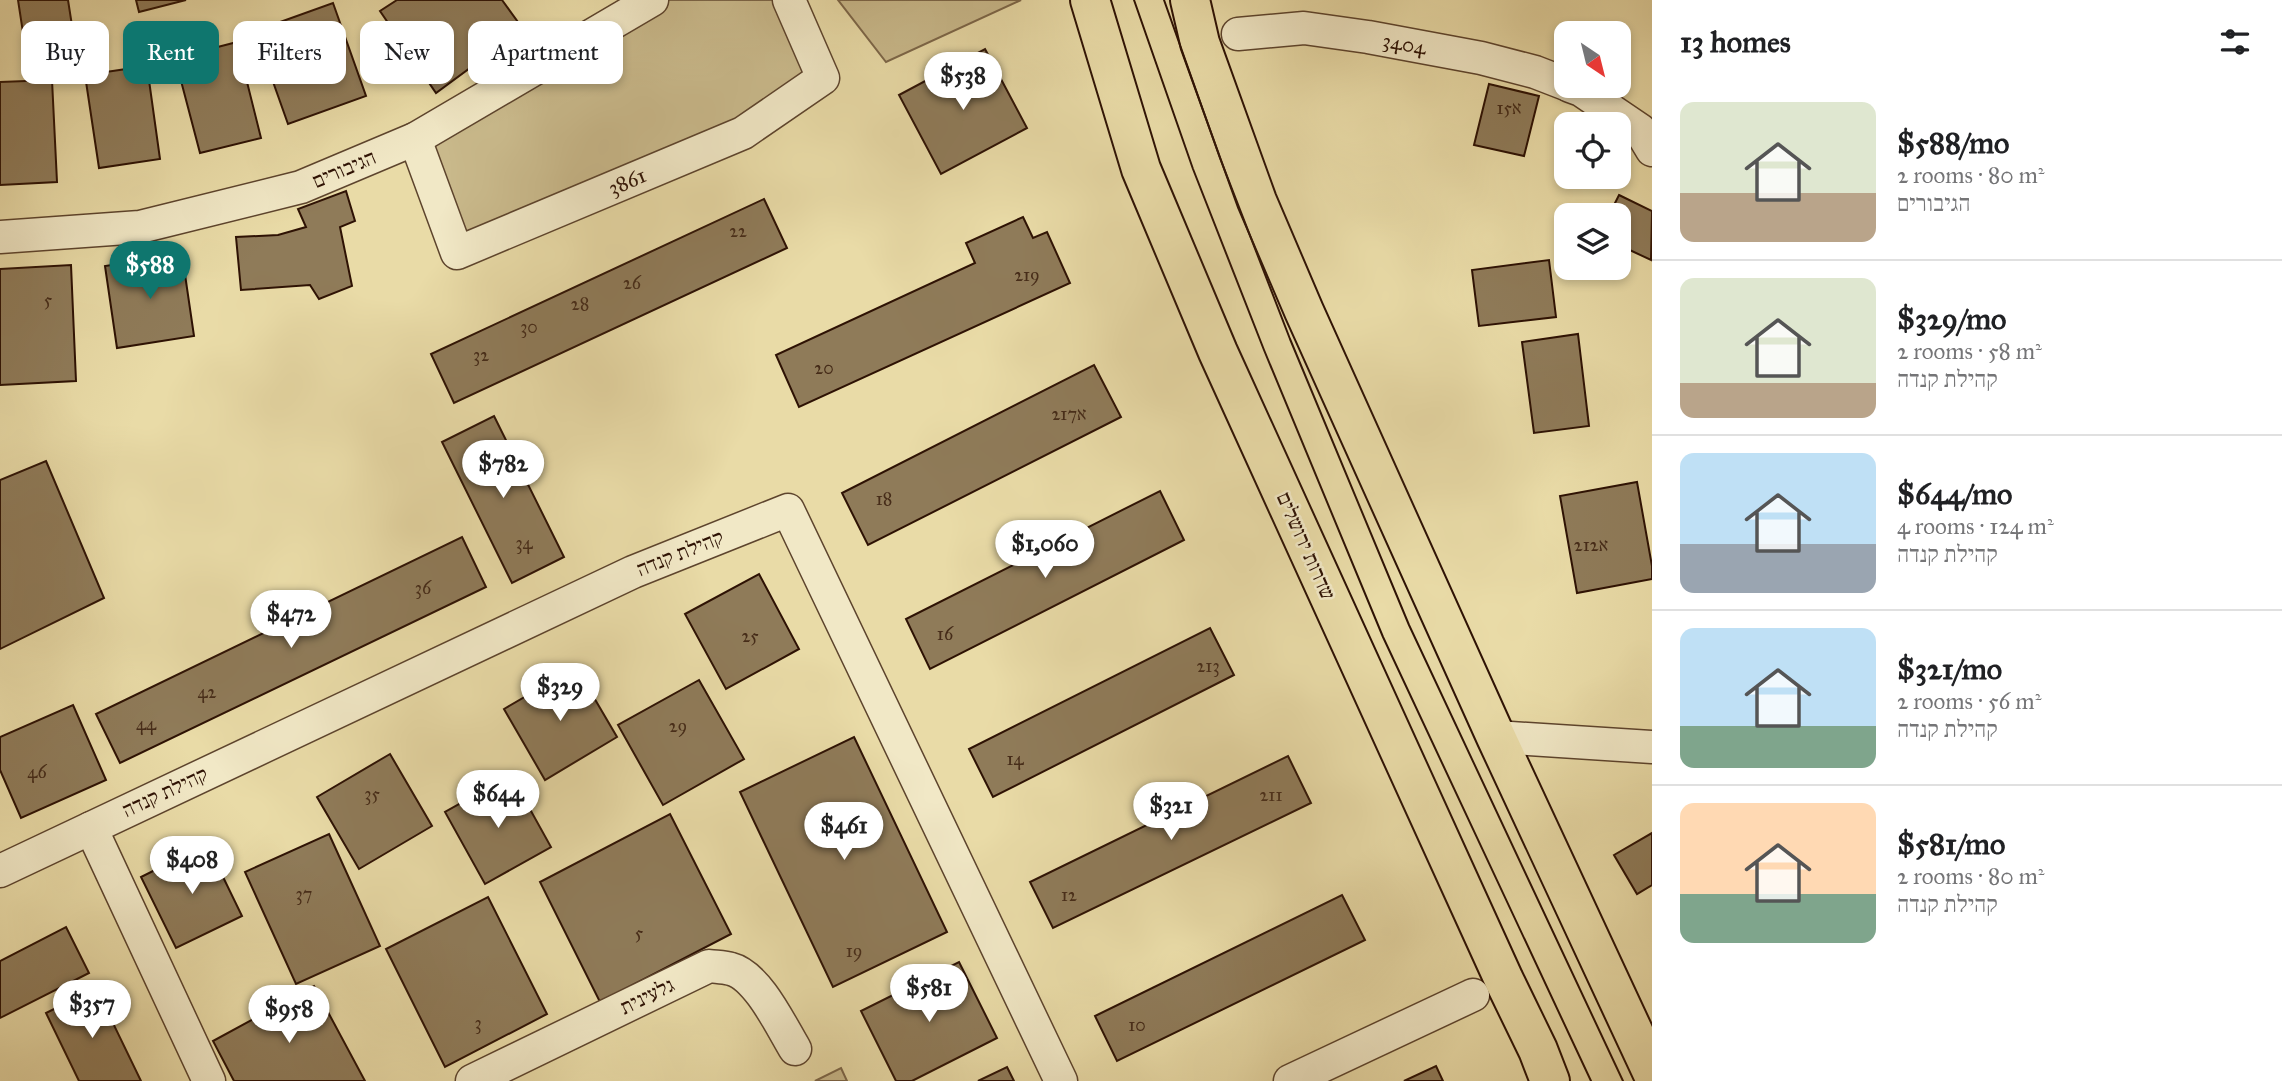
<!DOCTYPE html>
<html lang="en">
<head>
<meta charset="utf-8">
<style>
  body { margin:0; font-family:"IM FELL Great Primer","Frank Ruhl Libre",serif; background:#f6f6f6; color:#202124; height:100vh; display:flex; flex-direction:column; font-size:26px; white-space:nowrap }
  * { box-sizing:border-box; margin:0 }
  p { font-size:23px; color:#757577 }
  .icon { flex:none; width:38px; height:38px; fill:none; stroke:currentColor; stroke-width:2; stroke-linecap:round; stroke-linejoin:round }
  .map { position:relative; flex:1; overflow:hidden }
  .details { display:flex; flex-direction:column; background:#fff; width:630px }
  .details>* { flex:none }
  .hud { position:absolute; left:21px; top:21px; width:665px; height:63px; display:flex; gap:14px }
  .needle { width:46px; rotate:145deg }
  .fabs { position:absolute; left:1554px; top:21px; display:grid; gap:14px }
  .fabs a { display:grid; place-items:center; width:77px; height:77px; border-radius:14px; background:#fff; box-shadow:0 4px 10px #0003; font-size:35px }
  .price { position:absolute; translate:-50% -60px; padding:0 16px; border-radius:24px; background:#fff; color:#222; font-size:23px; line-height:46px; filter:drop-shadow(0 2px 4px #0008) }
  .price::after { content:''; position:absolute; left:50%; top:42px; width:21px; height:16px; margin-left:-10px; background:inherit; clip-path:polygon(0 0,100% 0,50% 100%) }
  .price.on { background:#0f766e; color:#fff }
  ul { padding:0; list-style:none }
  li { display:flex; align-items:center; gap:21px; height:175px; padding:0 28px }
  li+li { border-top:2px solid #e0e0e0 }
  li span { display:grid; place-items:center; flex:none; width:196px; height:140px; border-radius:14px; color:#555 }
  li>.icon { margin-inline-start:auto }
  span .icon { width:84px; height:84px; fill:#fffc; stroke-width:1 }
  li b { font-size:30px }
  h2 { display:flex; justify-content:space-between; align-items:center; height:84px; padding:0 28px; font-size:30px }
  .pill { padding:0 24px; border-radius:14px; background:#fff; box-shadow:0 4px 10px #0003; font-size:24px; line-height:63px }
  .pill.on { background:#0f766e; color:#fff }
  main { display:flex; flex:1; min-height:0 }
  .map>svg:first-child { display:block }
  .green { fill:#c9b98b; stroke:#7c6648; stroke-width:2 }
  .building { fill:#8f7b59; stroke:#2e1204; stroke-width:2 }
  .lines { fill:none; stroke-linecap:round; stroke-linejoin:round }
  .minor-casing { stroke:#5d442d; stroke-width:35 }
  .major-casing { stroke:#2e1204; stroke-width:42 }
  .minor { stroke:#f1e8c6; stroke-width:32 }
  .major { stroke:#e9dba7; stroke-width:38 }
  .tram { stroke:#2e1204; stroke-width:2 }
  .labels { text-anchor:middle; dominant-baseline:central; stroke-width:5; stroke-linejoin:round; paint-order:stroke }
  .number-label { font-size:18px; fill:#462c19 }
  .street-label { font-size:21px; fill:#2e1204; stroke:#f1e8c6 }
</style>
</head>
<body>
<main>
<div class="map">
<svg width="1652" height="1081" viewBox="0 0 1652 1081">
  <rect width="100%" height="100%" fill="#e9dba7"/>
  <filter id="stains"><feTurbulence type="fractalNoise" baseFrequency=".00286" numOctaves="4"/><feColorMatrix values="0 0 0 0 .2 0 0 0 0 .09 0 0 0 0 .02 0 0 0 .5 -.17"/></filter>
  <radialGradient id="worn" r=".72"><stop offset=".6" stop-color="#630" stop-opacity="0"/><stop offset="1" stop-color="#630" stop-opacity=".3"/></radialGradient>
  <!-- green -->
  <g class="green">
    <path d="M652,0h137l34,78 -366,175 -42,-114z"/>
    <path d="M838,0h183l-135,62z"/>
    <path d="M841,1068l6,13h-32z"/>
  </g>
  <!-- building -->
  <g class="building">
    <path d="M18,0h50l5,32 -49,7z"/>
    <path d="M136,0h50l-47,12z"/>
    <path d="M397,0h105l21,29 -87,64 -56,-82z"/>
    <path d="M333,3l33,93 -78,28 -33,-93z"/>
    <path d="M237,42l24,96 -61,15 -25,-95z"/>
    <path d="M985,49l42,79 -86,46 -42,-79z"/>
    <path d="M147,66l13,93 -61,9 -14,-93z"/>
    <path d="M52,80l5,102 -57,3v-103z"/>
    <path d="M1489,84l50,12 -15,60 -50,-11z"/>
    <path d="M346,191l9,30 -15,6 12,59 -33,13 -9,-14 -69,5 -5,-53 42,-2 28,-8 -8,-18z"/>
    <path d="M1619,195l33,16 -1,49 -32,-15v-30h-10z"/>
    <path d="M764,199l23,49 -333,155 -23,-49z"/>
    <path d="M1023,217l10,21 14,-6 23,51 -271,124 -23,-52 199,-92 -9,-20z"/>
    <path d="M182,254l12,82 -77,12 -12,-82z"/>
    <path d="M1549,260l7,57 -77,9 -7,-56z"/>
    <path d="M71,265l5,116 -76,4v-116z"/>
    <path d="M1578,334l11,92 -55,7 -12,-91z"/>
    <path d="M1094,365l27,52 -253,128 -26,-52z"/>
    <path d="M494,416l70,141 -52,26 -70,-141z"/>
    <path d="M46,461l58,137 -104,51v-169z"/>
    <path d="M1637,482l15,84v13l-75,14 -17,-97z"/>
    <path d="M1160,491l24,49 -254,129 -24,-50z"/>
    <path d="M462,537l24,50 -366,176 -24,-49z"/>
    <path d="M759,574l40,75 -73,40 -41,-75z"/>
    <path d="M1210,628l24,47 -241,122 -24,-48z"/>
    <path d="M576,667l41,70 -72,43 -41,-71z"/>
    <path d="M699,680l45,79 -81,46 -45,-80z"/>
    <path d="M73,705l33,75 -85,38 -21,-48v-33z"/>
    <path d="M854,737l93,195 -114,55 -93,-195z"/>
    <path d="M390,754l42,72 -73,43 -42,-72z"/>
    <path d="M1288,756l23,47 -258,125 -23,-46z"/>
    <path d="M511,775l40,72 -66,37 -40,-72z"/>
    <path d="M670,814l61,120 -131,68 -60,-120z"/>
    <path d="M1652,833v52l-15,9 -23,-39z"/>
    <path d="M329,834l51,112 -84,38 -51,-112z"/>
    <path d="M207,844l35,72 -66,32 -35,-71z"/>
    <path d="M1342,895l23,45 -248,121 -22,-45z"/>
    <path d="M488,897l59,117 -102,53 -59,-118z"/>
    <path d="M66,927l23,46 -89,45v-57z"/>
    <path d="M959,962l38,76 -85,43h-16l-35,-70z"/>
    <path d="M314,986l51,95h-131l-21,-40z"/>
    <path d="M96,988l45,93h-62l-33,-68z"/>
    <path d="M1436,1066l7,15h-39z"/>
    <path d="M1007,1067l7,14h-36z"/>
  </g>
  <g class="lines">
    <!-- minor casing -->
    <g class="minor-casing">
      <g id="minor">
        <path id="s1" d="M1238,34l66,-6 64,9 113,21 54,14 31,12"/>
        <path d="M1570,86l11,4 59,40 12,20"/>
        <path id="s2" d="M415,139l42,114 286,-120 80,-55 -34,-78"/>
        <path d="M0,237l140,-10 161,-40 114,-48 237,-139"/>
        <path d="M1496,737l156,10"/>
        <path d="M91,828l118,253"/>
        <path d="M0,871l633,-299 155,-62 273,571"/>
        <path d="M472,1081l237,-115c7,1 15,1 22,3 27,7 50,57 64,80"/>
        <path d="M1290,1081l183,-86"/>
      </g>
    </g>
    <!-- major casing -->
    <g class="major-casing">
      <g id="major">
        <path d="M1090,0l51,169 77,183 286,628 34,70 12,31"/>
        <path d="M1190,0l10,43 57,158 47,110 192,426 156,335"/>
      </g>
    </g>
    <!-- minor -->
    <use href="#minor" class="minor"/>
    <!-- major -->
    <use href="#major" class="major"/>
    <!-- tram -->
    <g class="tram">
      <path d="M1134,0l59,169 71,181 119,287 208,444"/>
      <path d="M1164,0l56,158 70,181 119,286 214,456"/>
    </g>
  </g>
  <g class="labels">
    <!-- number labels -->
    <g class="number-label">
      <text x="1509" y="108">15א</text>
      <text x="738" y="231">22</text>
      <text x="1027" y="275">219</text>
      <text x="632" y="283">26</text>
      <text x="48" y="300">5</text>
      <text x="580" y="304">28</text>
      <text x="529" y="327">30</text>
      <text x="481" y="355">32</text>
      <text x="824" y="368">20</text>
      <text x="1069" y="414">217א</text>
      <text x="884" y="499">18</text>
      <text x="524" y="543">34</text>
      <text x="1591" y="545">212א</text>
      <text x="423" y="588">36</text>
      <text x="945" y="634">16</text>
      <text x="750" y="636">25</text>
      <text x="1208" y="666">213</text>
      <text x="207" y="692">42</text>
      <text x="146" y="724">44</text>
      <text x="678" y="726">29</text>
      <text x="1015" y="759">14</text>
      <text x="37" y="772">46</text>
      <text x="372" y="794">35</text>
      <text x="1271" y="795">211</text>
      <text x="304" y="894">37</text>
      <text x="1069" y="895">12</text>
      <text x="639" y="933">5</text>
      <text x="854" y="951">19</text>
      <text x="478" y="1023">3</text>
      <text x="1137" y="1025">10</text>
    </g>
    <!-- street labels -->
    <g class="street-label">
      <text stroke="none"><textPath href="#s1" startOffset="168">3404</textPath></text>
      <text transform="translate(344 169) rotate(-23)">הגיבורים</text>
      <text stroke="none"><textPath href="#s2" startOffset="306">3861</textPath></text>
      <text transform="translate(1306 546) rotate(66)">שדרות ירושלים</text>
      <text transform="translate(680 553) rotate(-22)">קהילת קנדה</text>
      <text transform="translate(165 792) rotate(-25)">קהילת קנדה</text>
      <text transform="translate(647 996) rotate(-26)">גלעינית</text>
    </g>
  </g>
  <rect width="100%" height="100%" filter="url(#stains)"/>
  <rect width="100%" height="100%" fill="url(#worn)"/>
</svg>
<div class="fabs">
<a><svg class="needle" viewBox="-14 -14 28 28"><path d="M0-13l5 13h-10z" fill="#e53935"/><path d="M0 13l5-13h-10z" fill="#757577"/></svg></a>
<a><svg class="icon" aria-label="locate" viewBox="0 0 24 24"><circle cx="12" cy="12" r="6"/><path d="M12 2v4M12 18v4M2 12h4M18 12h4"/></svg></a>
<a><svg class="icon" aria-label="layers" viewBox="0 0 24 24"><path d="M12 4l9 5-9 5-9-5zM3 14l9 5 9-5"/></svg></a>
</div>
<b class="price" style="left:963px;top:112px">$538</b>
<b class="price on" style="left:150px;top:301px">$588</b>
<b class="price" style="left:503px;top:500px">$782</b>
<b class="price" style="left:1045px;top:580px">$1,060</b>
<b class="price" style="left:291px;top:650px">$472</b>
<b class="price" style="left:560px;top:723px">$329</b>
<b class="price" style="left:498px;top:830px">$644</b>
<b class="price" style="left:1171px;top:842px">$321</b>
<b class="price" style="left:844px;top:862px">$461</b>
<b class="price" style="left:192px;top:896px">$408</b>
<b class="price" style="left:929px;top:1024px">$581</b>
<b class="price" style="left:92px;top:1040px">$357</b>
<b class="price" style="left:289px;top:1045px">$958</b>
<div class="hud">
<a class="pill">Buy</a>
<a class="pill on">Rent</a>
<a class="pill">Filters</a>
<a class="pill">New</a>
<a class="pill">Apartment</a>
</div>
</div>
<section class="details">
<h2>13 homes<svg class="icon" aria-label="filters" viewBox="0 0 24 24"><path d="M4 7h16M4 17h16"/><circle cx="9" cy="7" r="2"/><circle cx="15" cy="17" r="2"/></svg></h2>
<ul>
<li><span style="background:linear-gradient(#dfe7d0 65%,#b9a48a 0)"><svg class="icon" aria-label="home" viewBox="0 0 24 24"><path d="M3 11l9-7 9 7M6 9v11h12V9"/></svg></span><div><b>$588/mo</b><p>2 rooms · 80 m²</p><p>הגיבורים</p></div></li>
<li><span style="background:linear-gradient(#dfe7d0 75%,#b9a48a 0)"><svg class="icon" aria-label="home" viewBox="0 0 24 24"><path d="M3 11l9-7 9 7M6 9v11h12V9"/></svg></span><div><b>$329/mo</b><p>2 rooms · 58 m²</p><p>קהילת קנדה</p></div></li>
<li><span style="background:linear-gradient(#bfe0f5 65%,#9aa5b1 0)"><svg class="icon" aria-label="home" viewBox="0 0 24 24"><path d="M3 11l9-7 9 7M6 9v11h12V9"/></svg></span><div><b>$644/mo</b><p>4 rooms · 124 m²</p><p>קהילת קנדה</p></div></li>
<li><span style="background:linear-gradient(#bfe0f5 70%,#7fa58c 0)"><svg class="icon" aria-label="home" viewBox="0 0 24 24"><path d="M3 11l9-7 9 7M6 9v11h12V9"/></svg></span><div><b>$321/mo</b><p>2 rooms · 56 m²</p><p>קהילת קנדה</p></div></li>
<li><span style="background:linear-gradient(#ffd9b3 65%,#7fa58c 0)"><svg class="icon" aria-label="home" viewBox="0 0 24 24"><path d="M3 11l9-7 9 7M6 9v11h12V9"/></svg></span><div><b>$581/mo</b><p>2 rooms · 80 m²</p><p>קהילת קנדה</p></div></li>
</ul>
</section>
</main>
</body>
</html>
